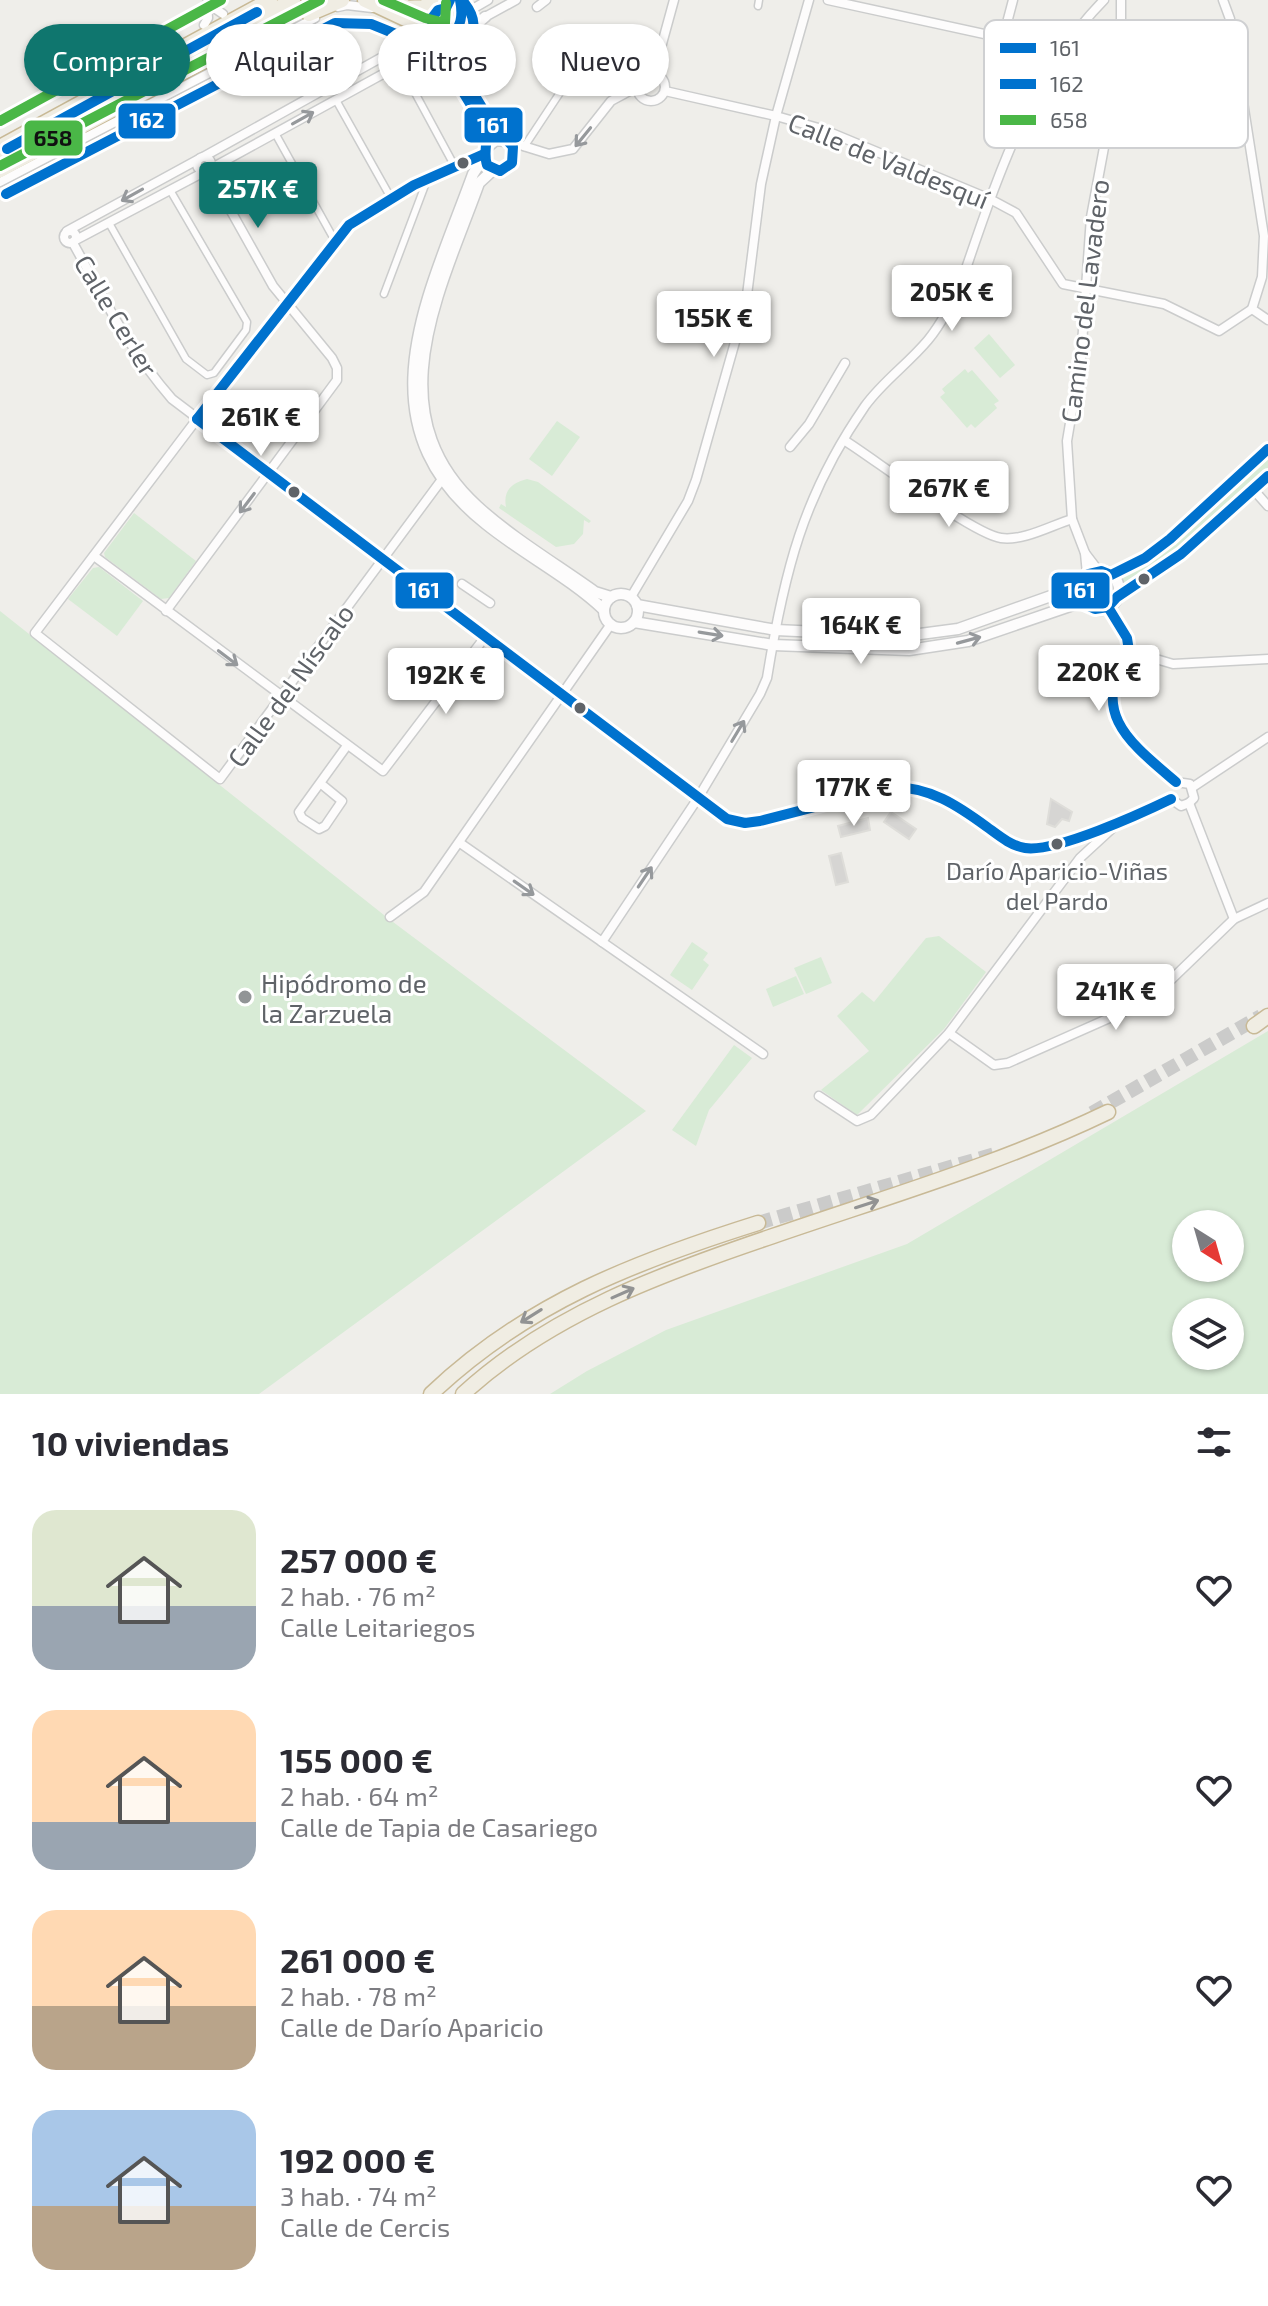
<!DOCTYPE html>
<html lang="es">
<head>
<meta charset="utf-8">
<style>
  body { margin:0; font-family:"Exo 2",sans-serif; background:#f2f2f3; color:#2b2b33; height:100vh; display:flex; flex-direction:column; font-size:30px; white-space:nowrap }
  * { box-sizing:border-box; margin:0 }
  p { font-size:26px; color:#7c7c81 }
  .icon { flex:none; width:44px; height:44px; fill:none; stroke:currentColor; stroke-width:2; stroke-linecap:round; stroke-linejoin:round }
  .map { position:relative; height:1394px; overflow:hidden }
  .details { display:flex; flex-direction:column; background:#fff; flex:1 }
  .details>* { flex:none }
  .banner { position:absolute; left:24px; top:24px; width:800px; height:72px; display:flex; gap:16px }
  .needle { width:52px; rotate:143deg }
  .tools { position:absolute; left:1172px; top:1210px; display:grid; gap:16px }
  .tools a { display:grid; place-items:center; width:72px; height:72px; border-radius:50%; background:#fff; box-shadow:0 2px 6px #0004; font-size:40px }
  .price { position:absolute; translate:-50% -68px; padding:0 18px; border-radius:8px; background:#fff; color:#222; font-size:26px; line-height:52px; filter:drop-shadow(0 2px 4px #0008) }
  .price::after { content:''; position:absolute; left:50%; top:48px; width:24px; height:18px; margin-left:-12px; background:inherit; clip-path:polygon(0 0,100% 0,50% 100%) }
  .price.active { background:#0f766e; color:#fff }
  ul { padding:0; list-style:none }
  li { display:flex; align-items:center; gap:24px; height:200px; padding:0 32px }
  li span { display:grid; place-items:center; flex:none; width:224px; height:160px; border-radius:24px; color:#555 }
  li>.icon { margin-inline-start:auto }
  span .icon { width:96px; height:96px; fill:#fffc; stroke-width:1 }
  li b { font-size:34px }
  h2 { display:flex; justify-content:space-between; align-items:center; height:96px; padding:0 32px; font-size:34px }
  .chip { padding:0 28px; border-radius:36px; background:#fff; box-shadow:0 2px 6px #0004; font-size:28px; line-height:72px }
  .chip.active { background:#0f766e; color:#fff }
  .map>svg:first-child { display:block }
  .green { fill:#d8ebd6; fill-rule:evenodd }
  .building { fill:#d6d5d3; stroke:#deddd9; stroke-width:2 }
  .lines { fill:none; stroke-linecap:round; stroke-linejoin:round }
  .motorway-tunnel { stroke:#cbcbca; stroke-width:14; stroke-dasharray:14 7; stroke-linecap:butt }
  .pedestrian-casing { stroke:#cbcccc; stroke-width:9 }
  .minor-casing { stroke:#cbcccc; stroke-width:11 }
  .tertiary-casing { stroke:#cbcccc; stroke-width:13 }
  .trunk-casing { stroke:#c8b996; stroke-width:17 }
  .motorway-casing { stroke:#c8b996; stroke-width:17 }
  .pedestrian { stroke:#fdfcfc; stroke-width:6 }
  .minor { stroke:#fdfcfc; stroke-width:8 }
  .tertiary { stroke:#fdfcfc; stroke-width:10 }
  .trunk { stroke:#f2f0e6; stroke-width:14 }
  .motorway { stroke:#f0ede3; stroke-width:14 }
  .bus-1-casing { stroke:#fff; stroke-width:16 }
  .bus-2-casing { stroke:#fff; stroke-width:16 }
  .bus-3-casing { stroke:#fff; stroke-width:16 }
  .bus-1 { stroke:#0072ce; stroke-width:10 }
  .bus-2 { stroke:#0072ce; stroke-width:10 }
  .bus-3 { stroke:#4ab747; stroke-width:10 }
  .oneway { stroke:#96999c }
  .oneway2 { stroke:#929393 }
  .bus-dot { fill:#5f6368; stroke:#fff; stroke-width:3 }
  .poi-dot { fill:#919496; stroke:#fff; stroke-width:3 }
  .labels { text-anchor:middle; dominant-baseline:central; stroke-width:6; stroke-linejoin:round; paint-order:stroke }
  .bus-label { font-size:24px; fill:#5f6368; stroke:#fff }
  .street-label { font-size:26px; fill:#5f6368; stroke:#fff }
  .poi-label { font-size:26px; fill:#5f6368; stroke:#fff; text-anchor:start }
  .key { fill:#fff; stroke:#cfd0d2; stroke-width:2 }
  .key-label { font-size:22px; fill:#5f6368 }
  .line-badge { stroke:#fff; stroke-width:3 }
  .badge-label { font-size:22px; text-anchor:middle; font-weight:bold; fill:#fff }
  .pale-badge-label { font-size:22px; text-anchor:middle; font-weight:bold; fill:#111 }
</style>
</head>
<body>
<div class="map">
<svg width="1268" height="1394" viewBox="0 0 1268 1394">
  <rect width="100%" height="100%" fill="#efeeea"/>
  <!-- green -->
  <g class="green">
    <path d="M989,334l26,31 -15,13 -26,-30z"/>
    <path d="M965,369l3,4 4,-3 27,31 -5,3 3,4 -22,20 -4,-4 -4,4 -27,-31 5,-4 -3,-4z"/>
    <path d="M557,421l23,16 -28,39 -23,-17z"/>
    <path d="M1268,455v14l-89,80 -57,39 -4,-8 32,-21z"/>
    <path d="M527,479l11,3 53,39 -2,2 -5,-3 -1,14 -9,10 -18,3 -57,-39 2,-4 5,3c-3,-16 5,-24 21,-28z"/>
    <path d="M134,513l62,48 -27,37 -8,1 -56,-42 -1,-4z"/>
    <path d="M99,567l44,34 -26,35 -49,-37 25,-31z"/>
    <path d="M0,611l389,308 257,192 -387,283h-259z"/>
    <path d="M939,936l47,36 -42,57 -87,86 -36,-25 48,-39 -32,-35 25,-24 12,10 52,-64z"/>
    <path d="M692,942l16,11 -5,7 6,5 -17,25 -22,-15z"/>
    <path d="M821,957l11,26 -26,11 -12,-26z"/>
    <path d="M796,976l8,18 -31,13 -7,-18z"/>
    <path d="M1268,1031v363h-718l37,-23 79,-41 241,-86zM1230,1224v44h-44v-44zM1230,1312v44h-44v-44z"/>
    <path d="M734,1045l18,13 -43,52 -13,36 -24,-16z"/>
  </g>
  <!-- building -->
  <g class="building">
    <path d="M1051,799l21,13 -3,9 -7,-2 -7,8 -8,-3z"/>
    <path d="M891,812l25,17 -7,10 -25,-17z"/>
    <path d="M868,818l2,12 -29,7 -3,-11z"/>
    <path d="M841,853l7,29 -12,3 -7,-29z"/>
  </g>
  <g class="lines">
    <!-- motorway-tunnel -->
    <g class="motorway-tunnel">
      <path d="M1092,1113l169,-97"/>
      <path d="M758,1223l237,-69"/>
    </g>
    <!-- pedestrian casing -->
    <g class="pedestrian-casing">
      <g id="pedestrian">
        <path d="M758,6l1,-6"/>
        <path d="M400,65l54,100"/>
        <path d="M336,100l55,98"/>
        <path d="M275,133l60,108"/>
        <path d="M524,147l49,-74"/>
        <path d="M109,223l77,136 21,16 7,-2 32,-43 1,-8 -77,-132"/>
        <path d="M384,294l43,-114"/>
      </g>
    </g>
    <!-- minor casing -->
    <g class="minor-casing">
      <g id="minor">
        <path d="M828,0l234,51"/>
        <path d="M1223,0l7,19 34,217 -2,41 -10,32 16,11"/>
        <path d="M338,7l9,-2 25,3"/>
        <path d="M537,7l9,-7"/>
        <path d="M463,11h6l19,-11"/>
        <path d="M485,17l31,-17"/>
        <path d="M204,25l4,-7 -1,-15 16,11"/>
        <path d="M1003,38l10,-38"/>
        <path d="M654,73l20,-73"/>
        <circle cx="651" cy="87" r="14"/>
        <path d="M665,91l111,25 46,13 168,70 26,14 47,71 101,20 55,27 33,-22"/>
        <path d="M513,147l7,-2 29,9 24,-5 38,-48 26,-14"/>
        <circle cx="204" cy="164" r="7"/>
        <path d="M203,157l208,-116 10,4 -2,8 -7,5 -202,111"/>
        <path d="M0,182l315,-164"/>
        <circle cx="70" cy="237" r="6"/>
        <path d="M67,231l132,-72"/>
        <path d="M74,241l132,-70"/>
        <path d="M73,243c31,56 56,107 99,156l555,420 18,4 15,-2 132,-34c43,-3 70,22 103,46 10,7 20,14 32,16 20,3 122,-38 144,-50"/>
        <path d="M844,440c30,19 129,94 157,98 23,3 49,-12 71,-19"/>
        <path d="M790,447l19,-23 36,-61"/>
        <path d="M443,478l-223,301 -185,-146 162,-214 152,-194c31,-25 96,-59 135,-71"/>
        <path d="M1253,489l15,17"/>
        <path d="M1085,553l13,17"/>
        <path d="M94,556l289,215 102,-134"/>
        <path d="M1087,574l-2,-21 -13,-34 -5,-78 14,-83 10,-141 20,-107 10,-79v-31"/>
        <path d="M462,584l28,19"/>
        <path d="M631,597l57,-96 8,-21 50,-177 15,-119 15,-68 33,-116"/>
        <path d="M1108,607l19,31 2,13c-46,56 4,95 47,131"/>
        <path d="M166,611l171,-231v-12l-5,-10 -59,-72 -65,-116"/>
        <path d="M1129,651l44,13 95,-5"/>
        <path d="M320,783l22,18 -17,25 -6,3 -17,-11 -3,-6 47,-65"/>
        <path d="M1193,787l75,-50"/>
        <path d="M1171,799l10,7 8,-3 5,-5 -4,-14 -14,-2"/>
        <path d="M1189,803l45,116"/>
        <path d="M460,843l303,211"/>
        <path d="M390,917l34,-25 187,-268"/>
        <path d="M602,942l96,-144 62,-104 7,-16c17,-105 36,-183 98,-272 18,-25 43,-42 63,-66 14,-17 24,-38 33,-57 35,-101 67,-206 143,-283"/>
        <path d="M949,1033l45,32 14,-2 142,-63 84,-81 34,-16"/>
        <path d="M819,1096l38,25 14,-6 78,-82 131,-175 37,-34"/>
      </g>
    </g>
    <!-- tertiary casing -->
    <g class="tertiary-casing">
      <g id="tertiary">
        <path d="M434,33c-2,29 49,77 54,111"/>
        <path d="M448,38c-5,26 46,90 65,109l-1,16 -12,8 -7,-1 -9,-13 1,-8 11,-9 9,1"/>
        <path d="M460,71c0,-16 12,-45 25,-54"/>
        <path d="M484,157l-11,17c-44,122 -115,249 13,350 37,30 83,53 118,86"/>
        <path d="M493,170l-14,13c-38,106 -105,229 -2,323 35,32 79,58 118,86l16,5"/>
        <circle cx="1099" cy="590" r="20"/>
        <path d="M1111,575c54,-19 114,-87 157,-126"/>
        <circle cx="621" cy="611" r="17"/>
        <path d="M1117,597l64,-43 87,-78"/>
        <path d="M637,605l139,25 129,6 53,-7 121,-43"/>
        <path d="M634,622l139,23 136,5 59,-9 105,-36 11,-1"/>
      </g>
    </g>
    <!-- trunk casing -->
    <g class="trunk-casing">
      <path id="trunk" d="M450,0l-4,8 -12,6 -3,8 3,11 9,5 12,-3c7,-9 8,-24 5,-35"/>
    </g>
    <!-- motorway casing -->
    <g class="motorway-casing">
      <g id="motorway">
        <path d="M365,0l68,32"/>
        <path d="M395,0l22,15 15,3"/>
        <path d="M406,8l18,-1 10,-7"/>
        <path d="M309,14l33,-14"/>
        <path d="M0,147l270,-147"/>
        <path d="M0,159l293,-159"/>
        <path d="M0,170l318,-170"/>
        <path d="M1254,1026l14,-10"/>
        <path d="M431,1394c96,-91 203,-132 327,-171"/>
        <path d="M463,1394c87,-80 200,-121 310,-158 113,-39 227,-72 335,-124"/>
      </g>
    </g>
    <!-- pedestrian -->
    <use href="#pedestrian" class="pedestrian"/>
    <!-- minor -->
    <use href="#minor" class="minor"/>
    <!-- tertiary -->
    <use href="#tertiary" class="tertiary"/>
    <!-- trunk -->
    <use href="#trunk" class="trunk"/>
    <!-- motorway -->
    <use href="#motorway" class="motorway"/>
    <!-- bus-1 casing -->
    <g class="bus-1-casing">
      <g id="bus-1">
        <path d="M450,0l-4,8 -8,2 -6,8 2,22 7,16 45,74c2,12 -3,24 1,35l13,6 12,-8 1,-16 -22,-25 -44,-72 1,-12c14,-9 15,-23 12,-38"/>
        <path d="M197,419l530,400 18,4 15,-2 132,-34c38,0 65,18 95,40 11,8 24,19 38,21 30,5 117,-35 146,-49"/>
        <path d="M197,419l152,-194 65,-40 70,-31"/>
        <path d="M1268,449l-98,90 -25,19 -34,17 -10,-4 -13,3 -9,12 5,18 11,5 13,-2 9,-10 64,-43 87,-78"/>
        <path d="M1108,607l19,31 2,13c-40,62 0,91 47,131"/>
      </g>
    </g>
    <!-- bus-2 casing -->
    <g class="bus-2-casing">
      <g id="bus-2">
        <path d="M7,149l250,-137"/>
        <path d="M6,194l329,-171 36,1 69,28 21,-4c18,-15 15,-32 1,-48"/>
      </g>
    </g>
    <!-- bus-3 casing -->
    <g class="bus-3-casing">
      <g id="bus-3">
        <path d="M383,0l42,18 20,5 1,-20"/>
        <path d="M0,121l221,-121"/>
        <path d="M0,166l320,-166"/>
      </g>
    </g>
    <!-- bus-1 -->
    <use href="#bus-1" class="bus-1"/>
    <!-- bus-2 -->
    <use href="#bus-2" class="bus-2"/>
    <!-- bus-3 -->
    <use href="#bus-3" class="bus-3"/>
  </g>
  <!-- one-way arrows -->
  <defs><path id="oneway-shaft" d="M-6 0H5M1.5-3L5.5 0L1.5 3" fill="none" stroke-width="1.6" stroke-linecap="round" stroke-linejoin="round" transform="scale(2)"/></defs>
  <g class="oneway">
    <use href="#oneway-shaft" transform="translate(303 118) rotate(-29)"/>
    <use href="#oneway-shaft" transform="translate(583 137) rotate(129)"/>
    <use href="#oneway-shaft" transform="translate(132 195) rotate(151)"/>
    <use href="#oneway-shaft" transform="translate(247 503) rotate(127)"/>
    <use href="#oneway-shaft" transform="translate(711 634) rotate(9)"/>
    <use href="#oneway-shaft" transform="translate(969 640) rotate(-15)"/>
    <use href="#oneway-shaft" transform="translate(228 658) rotate(37)"/>
    <use href="#oneway-shaft" transform="translate(738 731) rotate(-59)"/>
    <use href="#oneway-shaft" transform="translate(645 877) rotate(-56)"/>
    <use href="#oneway-shaft" transform="translate(524 888) rotate(35)"/>
  </g>
  <g class="oneway2">
    <use href="#oneway-shaft" transform="translate(867 1204) rotate(-18)"/>
    <use href="#oneway-shaft" transform="translate(623 1293) rotate(-24)"/>
    <use href="#oneway-shaft" transform="translate(531 1316) rotate(148)"/>
  </g>
  <!-- markers -->
  <g class="bus-dot">
    <circle cx="463" cy="163" r="7"/>
    <circle cx="294" cy="492" r="7"/>
    <circle cx="1144" cy="579" r="7"/>
    <circle cx="580" cy="708" r="7"/>
    <circle cx="1057" cy="844" r="7"/>
  </g>
  <circle class="poi-dot" cx="245" cy="997" r="8"/>
  <g class="labels">
    <!-- bus labels -->
    <g class="bus-label">
      <text x="1057" y="870">Darío Aparicio-Viñas<tspan x="1057" dy="30">del Pardo</tspan></text>
    </g>
    <!-- street labels -->
    <g class="street-label">
      <text transform="translate(889 160) rotate(22)">Calle de Valdesquí</text>
      <text transform="translate(1084 301) rotate(-83)">Camino del Lavadero</text>
      <text transform="translate(117 315) rotate(59)">Calle Cerler</text>
      <text transform="translate(290 685) rotate(-54)">Calle del Níscalo</text>
    </g>
    <!-- poi labels -->
    <g class="poi-label">
      <text x="261" y="982">Hipódromo de<tspan x="261" dy="30">la Zarzuela</tspan></text>
    </g>
  </g>
  <!-- legend -->
  <rect x="984" y="20" width="264" height="128" rx="12" class="key"/>
  <rect x="1000" y="43" width="36" height="10" fill="#0072ce"/>
  <rect x="1000" y="79" width="36" height="10" fill="#0072ce"/>
  <rect x="1000" y="115" width="36" height="10" fill="#4ab747"/>
  <g class="key-label">
    <text x="1050" y="56">161</text>
    <text x="1050" y="92">162</text>
    <text x="1050" y="128">658</text>
  </g>
  <g class="line-badge">
    <rect x="117" y="102" width="60" height="38" rx="8" fill="#0072ce"/>
    <rect x="463" y="106" width="61" height="38" rx="8" fill="#0072ce"/>
    <rect x="23" y="119" width="61" height="38" rx="8" fill="#4ab747"/>
    <rect x="394" y="571" width="61" height="39" rx="8" fill="#0072ce"/>
    <rect x="1050" y="571" width="61" height="39" rx="8" fill="#0072ce"/>
  </g>
  <g class="badge-label">
    <text x="147" y="128">162</text>
    <text x="493" y="133">161</text>
    <text x="424" y="598">161</text>
    <text x="1080" y="598">161</text>
  </g>
  <g class="pale-badge-label">
    <text x="53" y="146">658</text>
  </g>
</svg>
<div class="tools">
<a><svg class="needle" viewBox="-14 -14 28 28"><path d="M0-13l5 13h-10z" fill="#e53935"/><path d="M0 13l5-13h-10z" fill="#7c7c81"/></svg></a>
<a><svg class="icon" aria-label="layers" viewBox="0 0 24 24"><path d="M12 4l9 5-9 5-9-5zM3 14l9 5 9-5"/></svg></a>
</div>
<b class="price active" style="left:258px;top:230px">257K €</b>
<b class="price" style="left:952px;top:333px">205K €</b>
<b class="price" style="left:714px;top:359px">155K €</b>
<b class="price" style="left:261px;top:458px">261K €</b>
<b class="price" style="left:949px;top:529px">267K €</b>
<b class="price" style="left:861px;top:666px">164K €</b>
<b class="price" style="left:1099px;top:713px">220K €</b>
<b class="price" style="left:446px;top:716px">192K €</b>
<b class="price" style="left:854px;top:828px">177K €</b>
<b class="price" style="left:1116px;top:1032px">241K €</b>
<div class="banner">
<a class="chip active">Comprar</a>
<a class="chip">Alquilar</a>
<a class="chip">Filtros</a>
<a class="chip">Nuevo</a>
</div>
</div>
<section class="details">
<h2>10 viviendas<svg class="icon" aria-label="filters" viewBox="0 0 24 24"><path d="M4 7h16M4 17h16"/><circle cx="9" cy="7" r="2"/><circle cx="15" cy="17" r="2"/></svg></h2>
<ul>
<li><span style="background:linear-gradient(#dfe7d0 60%,#9aa5b1 0)"><svg class="icon" aria-label="home" viewBox="0 0 24 24"><path d="M3 11l9-7 9 7M6 9v11h12V9"/></svg></span><div><b>257 000 €</b><p>2 hab. · 76 m²</p><p>Calle Leitariegos</p></div><svg class="icon" aria-label="heart" viewBox="0 0 24 24"><path d="M12 20l-8-8c-3-5 5-10 8-4 3-6 11-1 8 4z"/></svg></li>
<li><span style="background:linear-gradient(#ffd9b3 70%,#9aa5b1 0)"><svg class="icon" aria-label="home" viewBox="0 0 24 24"><path d="M3 11l9-7 9 7M6 9v11h12V9"/></svg></span><div><b>155 000 €</b><p>2 hab. · 64 m²</p><p>Calle de Tapia de Casariego</p></div><svg class="icon" aria-label="heart" viewBox="0 0 24 24"><path d="M12 20l-8-8c-3-5 5-10 8-4 3-6 11-1 8 4z"/></svg></li>
<li><span style="background:linear-gradient(#ffd9b3 60%,#b9a48a 0)"><svg class="icon" aria-label="home" viewBox="0 0 24 24"><path d="M3 11l9-7 9 7M6 9v11h12V9"/></svg></span><div><b>261 000 €</b><p>2 hab. · 78 m²</p><p>Calle de Darío Aparicio</p></div><svg class="icon" aria-label="heart" viewBox="0 0 24 24"><path d="M12 20l-8-8c-3-5 5-10 8-4 3-6 11-1 8 4z"/></svg></li>
<li><span style="background:linear-gradient(#a9c7e8 60%,#b9a48a 0)"><svg class="icon" aria-label="home" viewBox="0 0 24 24"><path d="M3 11l9-7 9 7M6 9v11h12V9"/></svg></span><div><b>192 000 €</b><p>3 hab. · 74 m²</p><p>Calle de Cercis</p></div><svg class="icon" aria-label="heart" viewBox="0 0 24 24"><path d="M12 20l-8-8c-3-5 5-10 8-4 3-6 11-1 8 4z"/></svg></li>
</ul>
</section>
</body>
</html>
